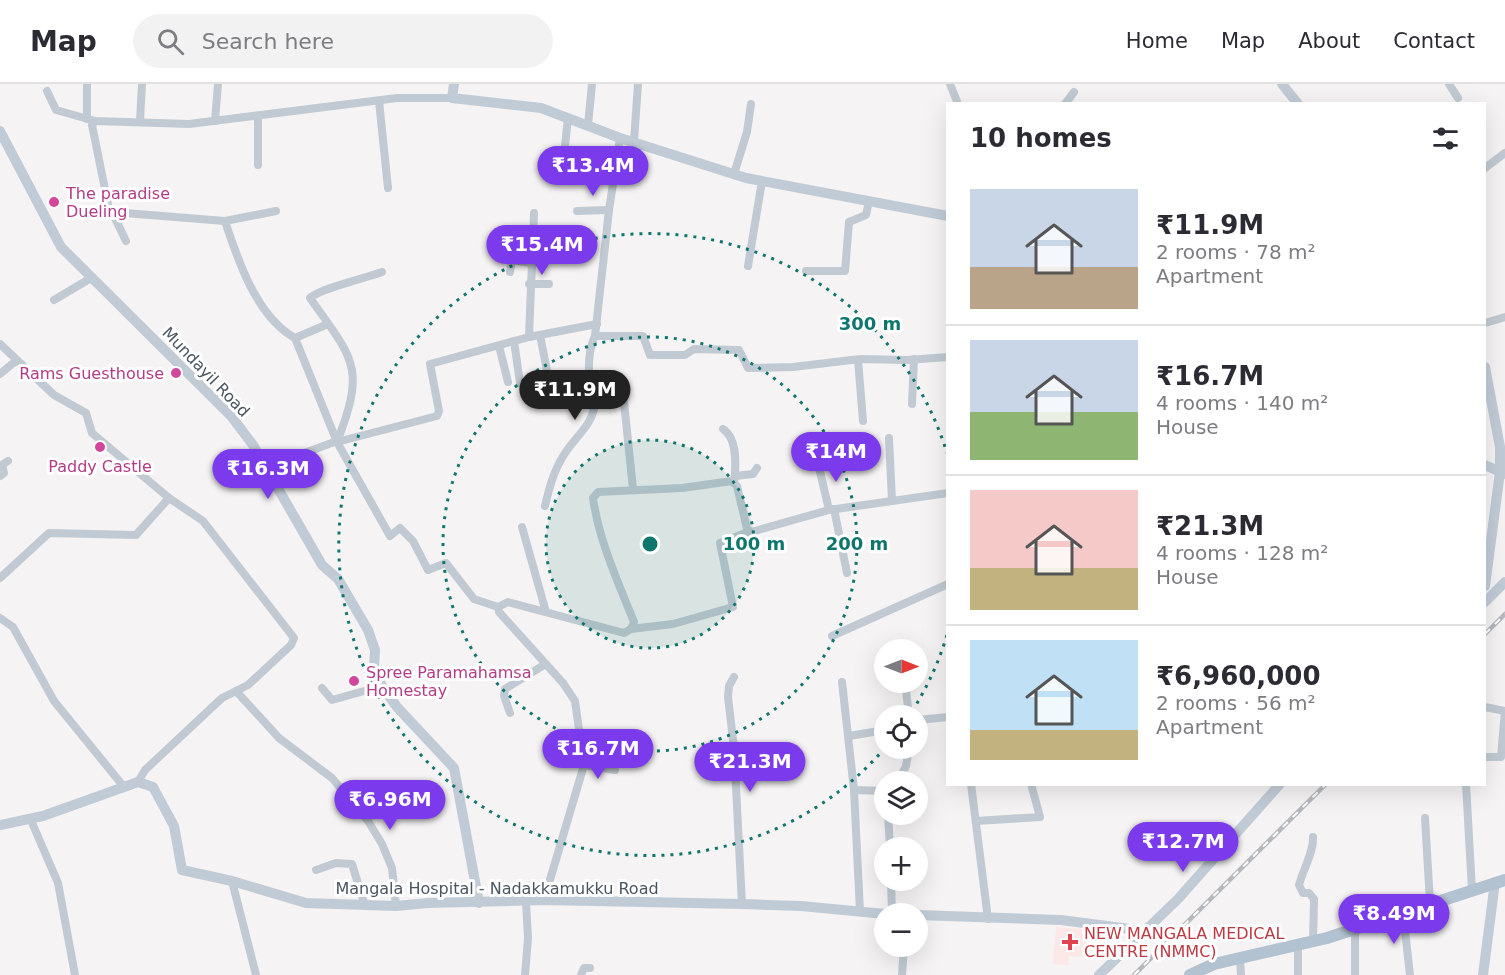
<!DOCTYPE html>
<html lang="en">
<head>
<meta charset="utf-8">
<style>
  body { margin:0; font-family:"DejaVu Sans",sans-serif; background:#f2f2f3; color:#2b2b33; height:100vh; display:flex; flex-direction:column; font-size:22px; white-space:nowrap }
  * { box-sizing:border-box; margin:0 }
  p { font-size:20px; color:#7c7c81 }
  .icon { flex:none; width:33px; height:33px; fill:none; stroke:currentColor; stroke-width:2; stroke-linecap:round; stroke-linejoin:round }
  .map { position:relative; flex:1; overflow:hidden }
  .details { position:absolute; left:946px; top:18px; width:540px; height:684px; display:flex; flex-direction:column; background:#fff; border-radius:0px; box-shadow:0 6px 24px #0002 }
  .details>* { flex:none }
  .needle { width:39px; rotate:90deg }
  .buttons { position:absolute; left:874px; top:555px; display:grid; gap:12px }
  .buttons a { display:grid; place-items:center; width:54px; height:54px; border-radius:50%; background:#fff; box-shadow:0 6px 24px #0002; font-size:30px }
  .price { position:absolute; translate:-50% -51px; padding:0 14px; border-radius:21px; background:#7c3aed; color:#fff; font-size:20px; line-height:39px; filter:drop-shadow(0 2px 3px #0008) }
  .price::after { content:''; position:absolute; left:50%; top:36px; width:18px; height:14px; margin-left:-9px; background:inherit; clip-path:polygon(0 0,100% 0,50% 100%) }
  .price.selected { background:#222; color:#fff }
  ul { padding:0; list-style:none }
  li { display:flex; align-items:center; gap:18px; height:150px; padding:0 24px }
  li+li { border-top:2px solid #e1e1e2 }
  li span { display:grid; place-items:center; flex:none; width:168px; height:120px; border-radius:0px; color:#555 }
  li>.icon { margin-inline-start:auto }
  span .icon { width:72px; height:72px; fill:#fffc; stroke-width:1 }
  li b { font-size:26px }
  h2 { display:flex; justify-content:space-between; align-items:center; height:72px; padding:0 24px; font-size:26px }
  header { display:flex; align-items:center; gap:36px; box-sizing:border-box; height:84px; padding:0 30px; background:#fff; border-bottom:2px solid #e1e1e2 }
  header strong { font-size:28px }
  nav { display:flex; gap:33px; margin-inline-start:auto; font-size:21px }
  .search { width:420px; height:54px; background:#f2f2f3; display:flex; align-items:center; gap:15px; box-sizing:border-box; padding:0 21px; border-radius:33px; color:#7c7c81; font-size:22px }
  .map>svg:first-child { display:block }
  .medical { fill:#fce8e6 }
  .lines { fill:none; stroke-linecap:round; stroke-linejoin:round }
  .street { stroke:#c1cad2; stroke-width:8 }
  .secondary { stroke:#c1cbd6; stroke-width:10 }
  .primary { stroke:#b3c2d1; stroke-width:12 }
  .rail-casing { stroke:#b5b8bd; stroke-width:4.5 }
  .rail { stroke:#fff; stroke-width:2; stroke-dasharray:7; stroke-linecap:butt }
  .ring { fill:none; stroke:#0f766e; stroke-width:3; stroke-dasharray:3 6 }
  .hotel-dot { fill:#d1479c; stroke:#fff; stroke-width:2 }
  .health-dot { fill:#e0444e; stroke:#fff; stroke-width:2 }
  .labels { text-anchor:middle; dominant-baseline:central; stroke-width:6; stroke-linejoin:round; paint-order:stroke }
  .hotel-label { font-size:16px; fill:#b23c85; stroke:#fff; text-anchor:start }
  .street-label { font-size:16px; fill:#4a5661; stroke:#fff }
  .health-label { font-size:16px; fill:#be3a42; stroke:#fff; text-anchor:start }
  .centre { fill:#0f766e; stroke:#fff; stroke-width:3 }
  .ring-label { font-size:18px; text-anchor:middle; font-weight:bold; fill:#0f766e; stroke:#fff; stroke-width:6; stroke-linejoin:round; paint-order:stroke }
</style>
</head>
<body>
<header>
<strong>Map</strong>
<div class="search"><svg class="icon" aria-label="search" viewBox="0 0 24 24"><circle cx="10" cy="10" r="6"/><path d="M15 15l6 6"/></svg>Search here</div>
<nav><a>Home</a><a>Map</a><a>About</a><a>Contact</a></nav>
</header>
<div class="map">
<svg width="1505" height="891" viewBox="0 0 1505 891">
  <rect width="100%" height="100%" fill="#f5f3f3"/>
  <!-- medical -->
  <path class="medical" d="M1056,843l31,2 -2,28 -16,-1 -1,9 -15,-1z"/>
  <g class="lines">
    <!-- street -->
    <g class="street">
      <path d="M950,0l8,20"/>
      <path d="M1449,0l9,14"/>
      <path d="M47,7l9,19 39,11 94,3 208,-26h55"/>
      <path d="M379,17l9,87"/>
      <path d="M1065,20l9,-12"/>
      <path d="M87,35v-35"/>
      <path d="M95,37l-3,4 17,84 3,3 113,9c13,40 32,96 70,117l42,104 53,94 10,-8 13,13 15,29 18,-7 28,36 24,8 1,5 64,71 12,18 9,64 -40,135"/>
      <path d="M140,37l2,-37"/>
      <path d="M215,37l3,-37"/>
      <path d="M588,41l4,-41"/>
      <path d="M634,57l4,-57"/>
      <path d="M564,71l4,-37"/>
      <path d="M258,81v-48"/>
      <path d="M1485,84l20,-15"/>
      <path d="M734,90l13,-42 4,-28"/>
      <path d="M577,127l32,-1"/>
      <path d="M112,128l14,29"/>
      <path d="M225,137l51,-10"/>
      <path d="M748,182l14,-85"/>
      <path d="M806,187h39l4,-49 17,-7 3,-14"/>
      <path d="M510,188l2,-12 18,3"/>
      <path d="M529,200h20"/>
      <path d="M54,216l37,-22"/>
      <path d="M1485,239l20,-6"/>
      <path d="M540,251l10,51"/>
      <path d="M595,252h48l7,19h35l9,-6 45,1 9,18 45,-1 67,-8 47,1 41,-3"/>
      <path d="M529,253l5,-124"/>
      <path d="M295,254l33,-14"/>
      <path d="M514,257l6,42"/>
      <path d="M0,260l17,16"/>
      <path d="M499,262l9,36"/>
      <path d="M858,276l5,61"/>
      <path d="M0,290l17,-14 37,35 32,18 6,20 77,65 34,23 91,117 -3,7 -43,40 -26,13 -77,72 -7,12"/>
      <path d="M622,299l11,106"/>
      <path d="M912,320l2,-45"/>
      <path d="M723,345c15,10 13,37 11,54"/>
      <path d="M889,354l3,63"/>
      <path d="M337,358l100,-26 2,-5 -9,-47 99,-27 68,-13"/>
      <path d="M337,358c29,-75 17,-82 -27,-144 8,-9 56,-20 72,-26"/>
      <path d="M818,379l11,47"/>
      <path d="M266,383l71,-26"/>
      <path d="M0,392l4,-3 -2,-8 6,-4"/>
      <path d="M735,392l18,-2 4,-6"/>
      <path d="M545,422c4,-17 8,-33 17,-48 11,-20 30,-31 33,-54 2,-10 -4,-14 -5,-22 -2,-15 -1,-33 5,-46l14,-126 11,-72"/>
      <path d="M834,425l13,64"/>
      <path d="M522,443l24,85"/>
      <path d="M0,494l49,-45 87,2 33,-37"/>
      <path d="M498,523l10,-5 116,31 7,-4 3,-7c-16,-40 -35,-81 -41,-124l5,-6 84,-4 50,-7 5,5 10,43 4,3 78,-22 119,-17"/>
      <path d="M0,534l13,9 41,74 70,86"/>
      <path d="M631,545l42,-5 60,-17 -13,-64 28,-11"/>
      <path d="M832,552l116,-52"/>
      <path d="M734,593l-5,9 -1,11 6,51 8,156"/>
      <path d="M842,598l12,108 31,1"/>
      <path d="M905,598l4,34"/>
      <path d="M322,604l10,12 50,-14"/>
      <path d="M236,607l43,47 53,40 36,43 14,23 10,24 4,38"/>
      <path d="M1485,623l20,4"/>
      <path d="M510,629l-6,-17 1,-7 39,-24"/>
      <path d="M918,636l30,-3"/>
      <path d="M849,652l36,-6"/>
      <path d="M582,665l40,2"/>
      <path d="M1485,673h16l4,-46"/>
      <path d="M584,681l31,5"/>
      <path d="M898,698l8,-16 3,-18"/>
      <path d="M971,700l17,135"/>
      <path d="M1466,700l6,106"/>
      <path d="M854,706l6,122"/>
      <path d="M888,730l2,34"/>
      <path d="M30,734l28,65 17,92"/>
      <path d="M1425,734l5,85"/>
      <path d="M976,737l64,-4 -9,-33"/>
      <path d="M1313,753c1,14 -10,33 -14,48l4,8h6l5,6 -1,43"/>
      <path d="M316,786l20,-7 16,1 13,42"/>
      <path d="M891,796l1,34"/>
      <path d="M232,797l24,94"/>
      <path d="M1403,829l7,62"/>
      <path d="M1355,844v47"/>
      <path d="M1298,862v29"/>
      <path d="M1240,874l1,17"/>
      <path d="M525,891l3,-37 -2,-36"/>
      <path d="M581,891l3,-7h6"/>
      <path d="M902,891l2,-29"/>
    </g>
    <!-- secondary -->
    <g class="secondary">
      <path d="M454,0l-2,14 89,10 79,30 126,40 202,38"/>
      <path d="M1282,0l16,20"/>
      <path d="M0,47l61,116 170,169 22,29 69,120 16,14 30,51 7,20 -1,18 8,18 15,21 57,61 25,135"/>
      <path d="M1485,283l15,80v25l-15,114"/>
      <path d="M1485,381l20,9"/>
      <path d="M1485,518l20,-20"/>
      <path d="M0,741l43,-9 95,-34 15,5 21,39 8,44 50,11 74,22 90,3 32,-3 116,-3 198,4 59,2 84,8"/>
      <path d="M918,831l143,5 69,9 10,4"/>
      <path d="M1099,891l79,-76 102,-115"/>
      <path d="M1483,891l12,-93"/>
    </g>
    <!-- primary -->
    <path class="primary" d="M1190,891l24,-11 113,-26 178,-58"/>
    <!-- rail casing -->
    <g class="rail-casing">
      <g id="rail">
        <path d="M1485,550l20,-20"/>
        <path d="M1134,891l192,-191"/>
      </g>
    </g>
    <!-- rail -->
    <use href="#rail" class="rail"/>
  </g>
  <!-- distance rings -->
  <circle cx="650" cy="460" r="104" fill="#0f766e" fill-opacity=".12"/>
  <g class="ring">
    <circle cx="650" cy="460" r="104"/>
    <circle cx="650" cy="460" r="207"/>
    <path d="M947 551A311 311 0 0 1 911 629M885 664A311 311 0 1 1 947 369"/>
  </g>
  <!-- markers -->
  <g class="hotel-dot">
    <circle cx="54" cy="118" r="6"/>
    <circle cx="176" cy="289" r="6"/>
    <circle cx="100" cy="363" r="6"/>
    <circle cx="354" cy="597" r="6"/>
  </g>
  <path class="health-dot" d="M1067 849h6v6h6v6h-6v6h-6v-6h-6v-6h6z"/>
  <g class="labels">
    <!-- hotel labels -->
    <g class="hotel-label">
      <text x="66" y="109">The paradise<tspan x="66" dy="18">Dueling</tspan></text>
      <text x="164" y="289" text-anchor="end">Rams Guesthouse</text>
      <text x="100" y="382" text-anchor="middle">Paddy Castle</text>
      <text x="366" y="588">Spree Paramahamsa<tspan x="366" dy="18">Homestay</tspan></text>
    </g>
    <!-- street labels -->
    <g class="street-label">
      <text transform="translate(206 288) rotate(46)">Mundayil Road</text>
      <text x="497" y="804">Mangala Hospital - Nadakkamukku Road</text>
    </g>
    <!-- health labels -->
    <g class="health-label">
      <text x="1084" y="849">NEW MANGALA MEDICAL<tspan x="1084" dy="18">CENTRE (NMMC)</tspan></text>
    </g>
  </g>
  <circle cx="650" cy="460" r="9" class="centre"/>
  <g class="ring-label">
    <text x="870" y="246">300 m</text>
    <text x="754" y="466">100 m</text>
    <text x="857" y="466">200 m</text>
  </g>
</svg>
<div class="buttons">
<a><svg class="needle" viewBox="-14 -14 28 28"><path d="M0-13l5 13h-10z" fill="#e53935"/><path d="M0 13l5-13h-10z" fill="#7c7c81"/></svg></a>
<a><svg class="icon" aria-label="locate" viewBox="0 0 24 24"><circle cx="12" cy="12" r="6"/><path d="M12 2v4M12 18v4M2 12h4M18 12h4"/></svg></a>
<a><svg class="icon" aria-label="layers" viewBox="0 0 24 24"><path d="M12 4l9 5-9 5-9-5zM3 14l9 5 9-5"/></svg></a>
<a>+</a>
<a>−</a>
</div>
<b class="price" style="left:593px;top:113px">₹13.4M</b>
<b class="price" style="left:542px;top:192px">₹15.4M</b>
<b class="price selected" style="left:575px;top:337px">₹11.9M</b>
<b class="price" style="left:836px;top:399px">₹14M</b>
<b class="price" style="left:268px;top:416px">₹16.3M</b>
<b class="price" style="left:598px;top:696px">₹16.7M</b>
<b class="price" style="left:750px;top:709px">₹21.3M</b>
<b class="price" style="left:390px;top:747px">₹6.96M</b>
<b class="price" style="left:1183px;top:789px">₹12.7M</b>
<b class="price" style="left:1394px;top:861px">₹8.49M</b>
<section class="details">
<h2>10 homes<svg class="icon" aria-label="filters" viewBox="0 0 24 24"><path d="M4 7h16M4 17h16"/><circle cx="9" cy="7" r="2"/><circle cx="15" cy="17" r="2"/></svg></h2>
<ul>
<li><span style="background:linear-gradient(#c9d6e8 65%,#b9a48a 0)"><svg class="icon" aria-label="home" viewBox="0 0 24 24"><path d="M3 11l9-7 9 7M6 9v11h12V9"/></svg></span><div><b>₹11.9M</b><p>2 rooms · 78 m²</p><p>Apartment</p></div></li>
<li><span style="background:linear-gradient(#c9d6e8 60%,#8fb573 0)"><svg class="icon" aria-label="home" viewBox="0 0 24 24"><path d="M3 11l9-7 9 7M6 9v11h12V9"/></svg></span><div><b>₹16.7M</b><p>4 rooms · 140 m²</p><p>House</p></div></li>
<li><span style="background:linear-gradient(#f6c9c9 65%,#c2b280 0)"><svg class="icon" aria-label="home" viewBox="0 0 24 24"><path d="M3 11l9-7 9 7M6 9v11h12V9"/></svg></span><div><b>₹21.3M</b><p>4 rooms · 128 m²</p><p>House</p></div></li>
<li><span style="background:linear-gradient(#bfe0f5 75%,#c2b280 0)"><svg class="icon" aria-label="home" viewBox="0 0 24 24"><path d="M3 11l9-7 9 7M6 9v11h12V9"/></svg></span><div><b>₹6,960,000</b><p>2 rooms · 56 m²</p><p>Apartment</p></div></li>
</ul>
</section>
</div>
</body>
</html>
